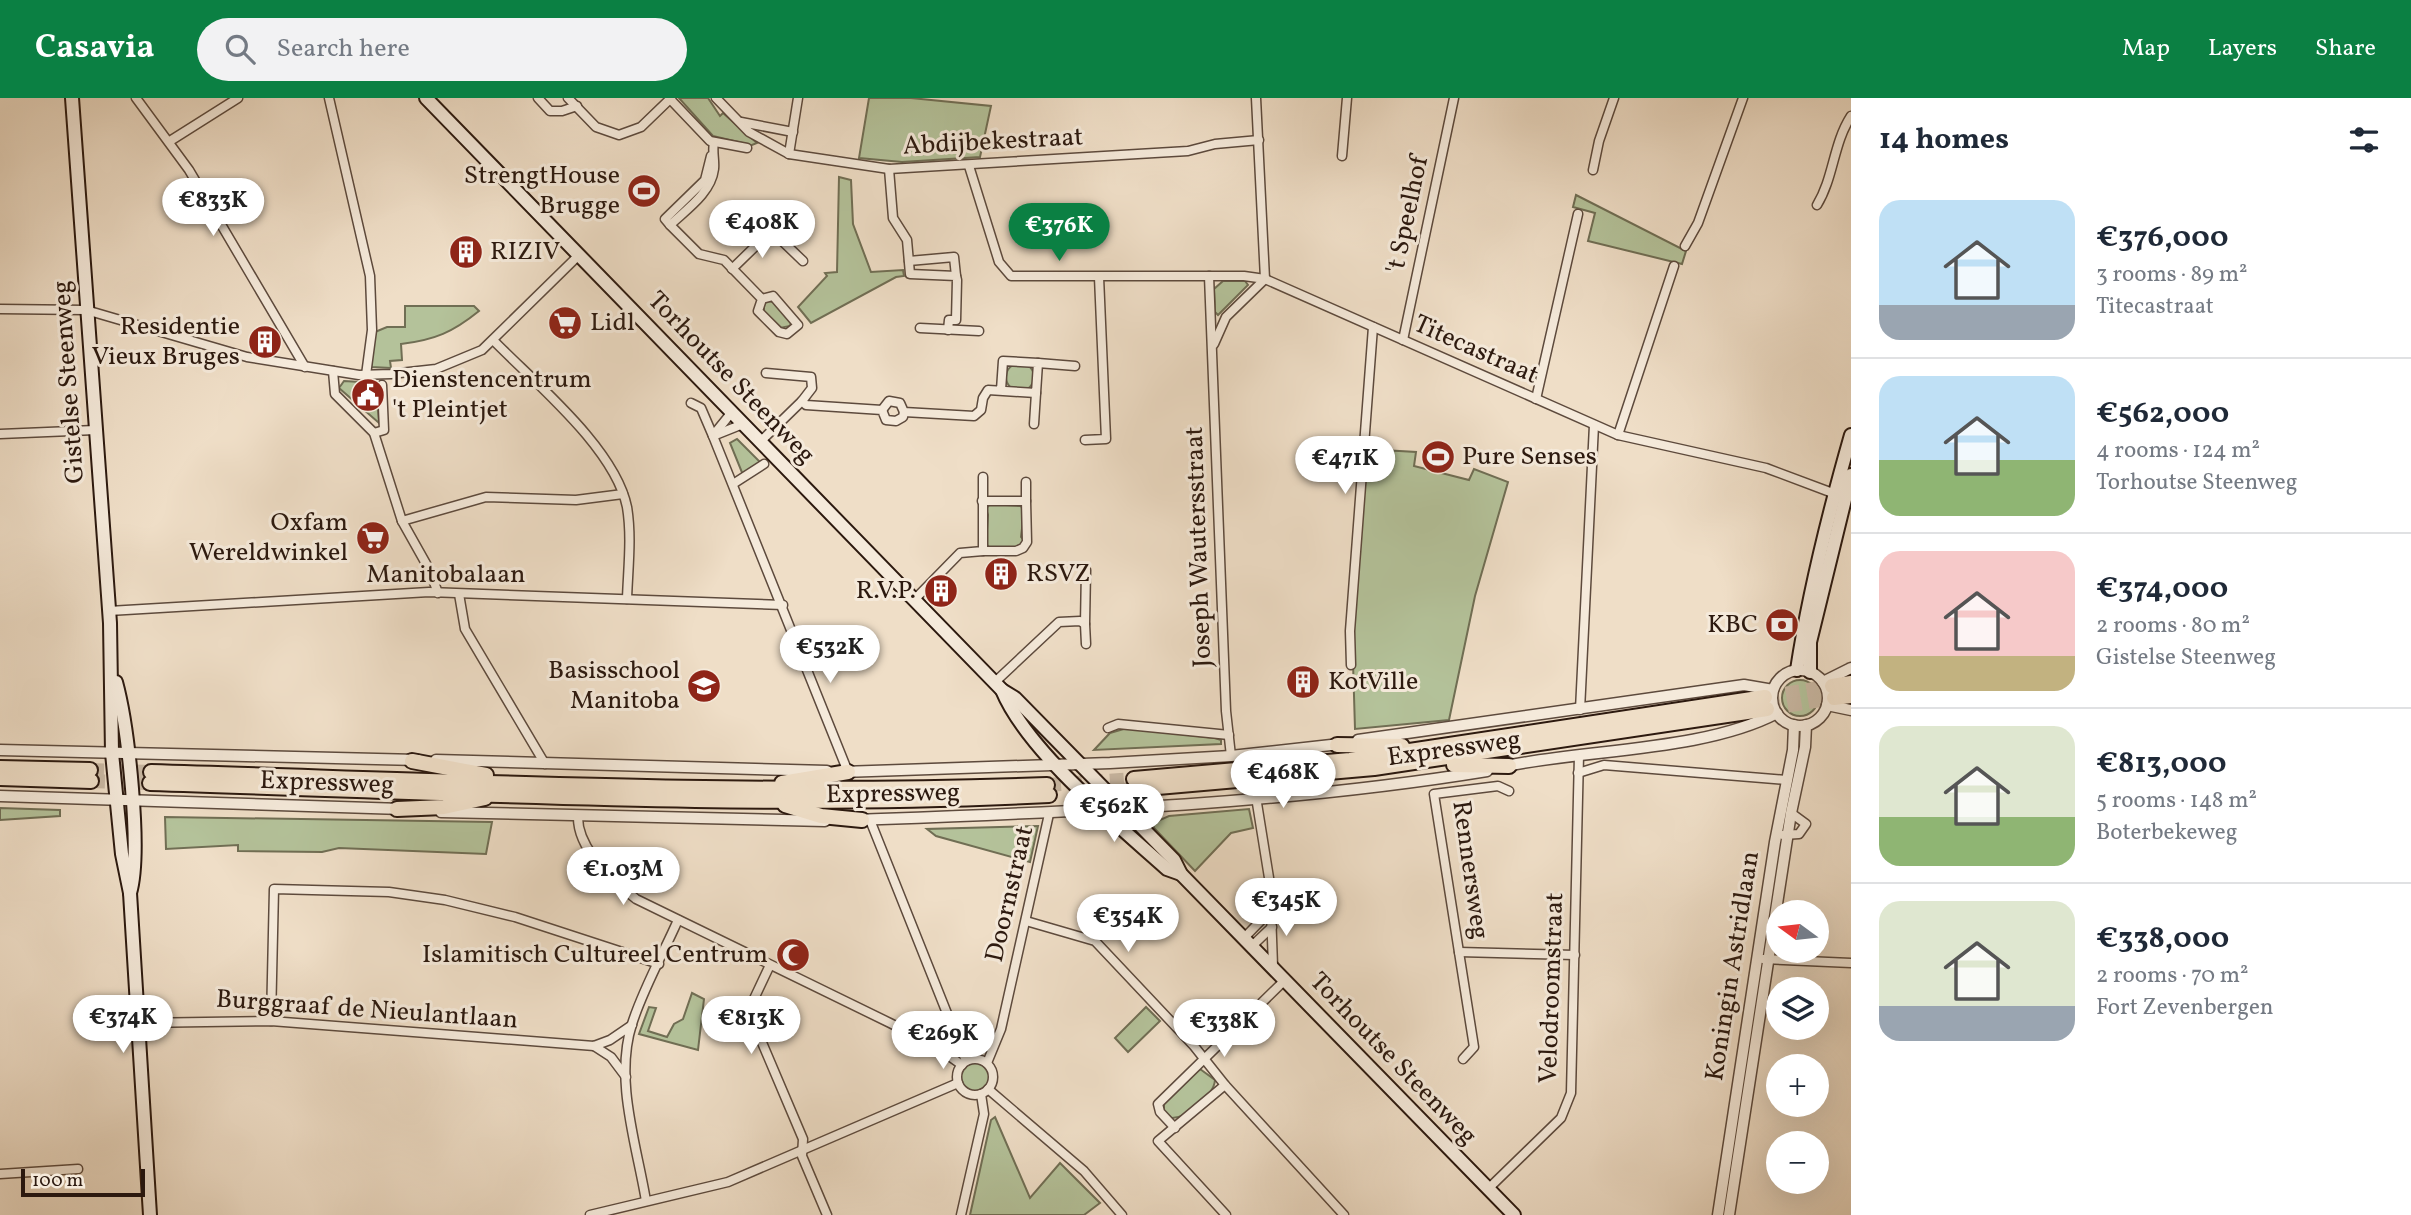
<!DOCTYPE html>
<html lang="en">
<head>
<meta charset="utf-8">
<style>
  body { margin:0; font-family:Vollkorn,serif; background:#f2f2f3; color:#1f2937; height:100vh; display:flex; flex-direction:column; font-size:26px; white-space:nowrap }
  * { box-sizing:border-box; margin:0 }
  p { font-size:23px; color:#747a83 }
  .icon { flex:none; width:38px; height:38px; fill:none; stroke:currentColor; stroke-width:2; stroke-linecap:round; stroke-linejoin:round }
  .map { position:relative; flex:1; overflow:hidden }
  .side { display:flex; flex-direction:column; background:#fff; width:560px }
  .side>* { flex:none }
  .needle { width:46px; rotate:285deg }
  .tools { position:absolute; left:1766px; top:802px; display:grid; gap:14px }
  .tools a { display:grid; place-items:center; width:63px; height:63px; border-radius:50%; background:#fff; box-shadow:0 7px 28px #0002; font-size:35px }
  .scale { position:absolute; left:21px; bottom:18px; width:124px; box-sizing:border-box; padding-left:7px; border:4px solid #2c190f; border-top:0; font-size:19px; line-height:24px; white-space:nowrap; color:#2c190f; -webkit-text-stroke:5px #f5eadb; paint-order:stroke }
  .price { position:absolute; translate:-50% -60px; padding:0 16px; border-radius:24px; background:#fff; color:#222; font-size:23px; line-height:46px; filter:drop-shadow(0 2px 4px #0008) }
  .price::after { content:''; position:absolute; left:50%; top:42px; width:21px; height:16px; margin-left:-10px; background:inherit; clip-path:polygon(0 0,100% 0,50% 100%) }
  .price.on { background:#0b8043; color:#fff }
  ul { padding:0; list-style:none }
  li { display:flex; align-items:center; gap:21px; height:175px; padding:0 28px }
  li+li { border-top:2px solid #e0e1e3 }
  li span { display:grid; place-items:center; flex:none; width:196px; height:140px; border-radius:21px; color:#555 }
  li>.icon { margin-inline-start:auto }
  span .icon { width:84px; height:84px; fill:#fffc; stroke-width:1 }
  li b { font-size:30px }
  h2 { display:flex; justify-content:space-between; align-items:center; height:84px; padding:0 28px; font-size:30px }
  header { display:flex; align-items:center; gap:42px; box-sizing:border-box; height:98px; padding:0 35px; background:#0b8043; color:#fff }
  header strong { font-size:33px }
  nav { display:flex; gap:38px; margin-inline-start:auto; font-size:24px }
  .search { width:490px; height:63px; background:#f2f2f3; display:flex; align-items:center; gap:18px; box-sizing:border-box; padding:0 24px; border-radius:38px; color:#747a83; font-size:26px }
  main { display:flex; flex:1; min-height:0 }
  .map>svg:first-child { display:block }
  .green { fill:#b4c29a; stroke:#706e54; stroke-width:2 }
  .lines { fill:none; stroke-linecap:round; stroke-linejoin:round }
  .trunk-tunnel { stroke:#c8b7a2; stroke-width:14; stroke-dasharray:14 7; stroke-linecap:butt }
  .minor-casing { stroke:#5d4a3d; stroke-width:11 }
  .tertiary-casing { stroke:#5d4a3d; stroke-width:13 }
  .secondary-casing { stroke:#2c190f; stroke-width:16 }
  .trunk-casing { stroke:#2c190f; stroke-width:18 }
  .minor { stroke:#f5eadb; stroke-width:8 }
  .tertiary { stroke:#f5eadb; stroke-width:10 }
  .secondary { stroke:#f5eadb; stroke-width:12 }
  .trunk { stroke:#efdec7; stroke-width:14 }
  .labels { text-anchor:middle; dominant-baseline:central; stroke-width:6; stroke-linejoin:round; paint-order:stroke }
  .street-label { font-size:26px; fill:#2c190f; stroke:#f5eadb }
  .poi-label { font-size:26px; fill:#2c190f; stroke:#f5eadb; text-anchor:end }
</style>
</head>
<body>
<header>
<strong>Casavia</strong>
<div class="search"><svg class="icon" aria-label="search" viewBox="0 0 24 24"><circle cx="10" cy="10" r="6"/><path d="M15 15l6 6"/></svg>Search here</div>
<nav><a>Map</a><a>Layers</a><a>Share</a></nav>
</header>
<main>
<div class="map">
<svg width="1851" height="1117" viewBox="0 0 1851 1117">
  <rect width="100%" height="100%" fill="#efdec7"/>
  <filter id="stains"><feTurbulence type="fractalNoise" baseFrequency=".00286" numOctaves="4"/><feColorMatrix values="0 0 0 0 .2 0 0 0 0 .09 0 0 0 0 .02 0 0 0 .5 -.17"/></filter>
  <radialGradient id="worn" r=".72"><stop offset=".6" stop-color="#630" stop-opacity="0"/><stop offset="1" stop-color="#630" stop-opacity=".3"/></radialGradient>
  <!-- green -->
  <g class="green">
    <path d="M679,0h29l12,18 3,-3 34,30 -10,4v-3l-34,-8z"/>
    <path d="M869,0h42l80,8 -11,51 -78,5 -43,-4z"/>
    <path d="M839,79l12,3 2,44 18,48 32,-2 1,6 -8,1 -85,46 -13,-16 29,-31 -2,-3 12,-1z"/>
    <path d="M1576,97l110,56 -4,13 -94,-23 7,-28 -22,-6z"/>
    <path d="M1223,183h22l3,4 -30,30 -3,-3 -1,-23z"/>
    <path d="M767,203l7,1 17,21 -1,3 -10,2 -16,-17v-7z"/>
    <path d="M405,208h69l5,5c-26,21 -44,29 -78,33l1,16 -12,1 1,7 -20,-1 4,-35 12,-5h18z"/>
    <circle cx="1020" cy="279" r="14"/>
    <path d="M344,283l32,2 3,40 -40,-35z"/>
    <path d="M737,341l24,24 -18,12 -13,-32z"/>
    <path d="M1365,351l51,3 -2,14 55,14 5,-11 34,13 -33,114 -26,124 -94,9 -3,-100z"/>
    <path d="M990,406l31,2 3,6 -3,25 3,3 -5,8h-29l-4,-4 2,-29 -2,-6z"/>
    <circle cx="1800" cy="600" r="18"/>
    <path d="M1127,630l88,10 6,2v4l-127,6 16,-17z"/>
    <path d="M0,710l60,2v6l-60,4z"/>
    <path d="M1249,711l4,19 -22,5 -36,38 -41,-43 -1,-5 16,-7z"/>
    <path d="M165,719l327,5 -6,32 -147,-6 -17,4 -84,-1v-6l-72,4z"/>
    <path d="M1038,728l-8,36 -94,-26 -9,-7z"/>
    <path d="M692,895l12,6 -6,51 -59,-16 10,-27 7,1 -8,23 19,6 7,-13 9,-5z"/>
    <path d="M1146,909l14,14 -32,31 -13,-14z"/>
    <circle cx="975" cy="979" r="15"/>
    <path d="M1200,971l15,11c-1,15 -29,39 -44,38l-7,-5v-11z"/>
    <path d="M995,1019l35,81 30,-35 40,40 -16,12h-114l21,-95z"/>
  </g>
  <g class="lines">
    <!-- trunk-tunnel -->
    <g class="trunk-tunnel">
      <path d="M1765,599l67,-11"/>
      <path d="M1767,611l67,-11"/>
      <path d="M90,672l61,2"/>
      <path d="M91,683l59,2"/>
      <path d="M1047,687l87,-6"/>
      <path d="M1075,695l60,-4"/>
    </g>
    <!-- minor casing -->
    <g class="minor-casing">
      <g id="minor">
        <path d="M136,0l53,72 116,197"/>
        <path d="M329,0l41,178 2,54 -6,45"/>
        <path d="M538,0l12,13h12l15,-5"/>
        <path d="M568,0l28,29 23,8 22,-8 30,-29"/>
        <path d="M716,0l33,34 40,22 100,15 299,-18 27,-7 44,-4"/>
        <path d="M1256,0l9,181"/>
        <path d="M670,1l40,42 37,7"/>
        <path d="M741,24l52,10"/>
        <path d="M170,43l68,-43"/>
        <path d="M714,44c-2,10 1,18 0,27 -3,24 -27,40 -44,56l29,29 25,6 38,39 -4,12 21,21 8,2 11,-9 -25,-29 -11,3"/>
        <path d="M789,56l9,-56"/>
        <path d="M1342,58l5,-58"/>
        <path d="M969,68l30,96 12,14h233l21,3 353,156 148,33 72,27"/>
        <path d="M889,71l4,49 14,22 3,34 46,2 1,4 -1,40h-7l-1,10"/>
        <path d="M1593,72l6,-29 15,-43"/>
        <path d="M1817,107c17,-28 16,-61 34,-89"/>
        <path d="M754,116l49,47"/>
        <path d="M670,127l-5,-6 40,-39 6,-24"/>
        <path d="M1685,148l13,-23 45,-125"/>
        <path d="M909,163l45,-4 2,19"/>
        <path d="M732,171l39,-38"/>
        <path d="M1209,178l17,435 5,45"/>
        <path d="M0,211l86,1 161,47 112,18 32,-1 45,-5 46,-19 97,-95"/>
        <path d="M920,230l59,3"/>
        <path d="M493,242c42,43 122,108 134,167 5,30 1,62 0,92"/>
        <path d="M1403,242l51,-242"/>
        <path d="M1214,246l12,-27 39,-38"/>
        <path d="M1038,265l37,3"/>
        <path d="M333,273l2,23 39,39 28,88 27,48 9,24"/>
        <path d="M766,275l45,4 1,11 -10,13 4,4 76,5 4,10 10,1 7,-4 1,-5"/>
        <path d="M1536,301l42,-185"/>
        <path d="M691,305l10,5 12,28 135,336"/>
        <path d="M882,312l7,-9 11,2 4,9 70,4 7,-6 2,-12 5,-8 48,3 2,-30 -35,-2 -2,29"/>
        <path d="M1034,326l2,-31"/>
        <path d="M374,335l10,-3 -2,-45"/>
        <path d="M715,335l17,-21"/>
        <path d="M0,336l95,-4"/>
        <path d="M1618,337l56,-169"/>
        <path d="M713,338l30,-12"/>
        <path d="M1085,342l21,-1 -7,-162"/>
        <path d="M761,343l41,-40"/>
        <path d="M1026,384v19"/>
        <path d="M733,386l31,-20"/>
        <path d="M982,403h44l1,41 -4,6 -7,3h-33"/>
        <path d="M402,423l84,-24 90,3 47,-6"/>
        <path d="M459,496l6,35 80,135"/>
        <path d="M915,501l45,-46 23,-2v-74"/>
        <path d="M109,513l320,-19 354,13"/>
        <path d="M1085,526l1,-54"/>
        <path d="M1351,567l-1,-34 23,-304"/>
        <path d="M995,584l64,-60 21,-1 5,3 1,20"/>
        <path d="M1580,612l14,-285"/>
        <path d="M1108,630l10,-4 111,11"/>
        <path d="M1578,675l26,-8 182,15"/>
        <path d="M1256,699l14,87 3,82"/>
        <path d="M578,718c-1,33 34,64 58,83l254,124 45,23 27,19"/>
        <path d="M870,722l96,241"/>
        <path d="M1783,737l16,-1 7,-10 -15,-11"/>
        <path d="M1026,823l69,20 99,105 31,39 119,130"/>
        <path d="M1244,840l27,-28"/>
        <path d="M1252,848l20,-19"/>
        <path d="M1459,854l116,3"/>
        <path d="M1763,861l88,4"/>
        <path d="M770,867l-17,36 -1,18 51,120 -1,17 25,59"/>
        <path d="M271,923l3,-132 115,3 56,8 70,17 144,47"/>
        <path d="M138,925l133,-2 323,25 16,-6 22,-15"/>
        <path d="M594,948l17,11 15,20"/>
        <path d="M1463,961l11,-12 -40,-253 64,-8 11,5"/>
        <circle cx="975" cy="979" r="18"/>
        <path d="M987,965l14,-34 48,-215"/>
        <path d="M1225,987l-67,56 68,74"/>
        <path d="M988,991l96,82 38,44"/>
        <path d="M1175,1030l-15,-16 -2,-8 127,-124"/>
        <path d="M0,1076l78,-5"/>
        <path d="M1488,1091l73,-71 10,-25 8,-338"/>
        <path d="M646,1103c-9,-55 -32,-121 -14,-177 11,-35 31,-70 46,-104"/>
        <path d="M590,1117l138,-33 230,-99"/>
        <path d="M961,1117l23,-101 -3,-20"/>
      </g>
    </g>
    <!-- tertiary casing -->
    <g class="tertiary-casing">
      <g id="tertiary">
        <circle cx="1800" cy="600" r="28"/>
        <path d="M1823,584l28,-14"/>
        <path d="M1827,607l24,5"/>
        <path d="M1358,642l386,-55 29,5"/>
        <path d="M0,652l418,10"/>
        <path d="M436,662l391,11"/>
        <path d="M1506,668c82,-17 199,-15 271,-53"/>
        <path d="M842,674l268,-9 121,-7 109,-12"/>
        <path d="M0,698l402,13"/>
        <path d="M441,714l384,9"/>
        <path d="M858,722c210,-8 421,-15 629,-49"/>
        <path d="M1718,1117l57,-373 18,-92 1,-25"/>
        <path d="M1729,1117l62,-402 14,-66 1,-22"/>
      </g>
    </g>
    <!-- secondary casing -->
    <g class="secondary-casing">
      <g id="secondary">
        <path d="M72,0l38,525 2,130 10,101 8,39 20,322"/>
        <path d="M426,0l576,592 13,8 159,162 7,14 333,341"/>
        <path d="M1797,572c12,-79 32,-158 54,-235"/>
        <path d="M1810,574v-30l41,-167"/>
        <path d="M116,584c12,44 26,170 14,211"/>
        <path d="M1002,592c25,61 116,135 165,179l14,5"/>
      </g>
    </g>
    <!-- trunk casing -->
    <g class="trunk-casing">
      <g id="trunk">
        <path d="M1832,588l19,-3"/>
        <path d="M1834,600l17,-2"/>
        <path d="M1337,647l65,1"/>
        <path d="M412,663l74,14"/>
        <path d="M1454,667l55,1"/>
        <path d="M0,670l90,2"/>
        <path d="M151,674c299,9 598,24 896,13"/>
        <path d="M0,680l91,3"/>
        <path d="M1134,681l216,-19 415,-63"/>
        <path d="M150,685c299,9 600,27 899,12"/>
        <path d="M782,685l66,-11"/>
        <path d="M1135,691l239,-21 393,-59"/>
        <path d="M785,707l36,11 41,4"/>
        <path d="M397,711l47,-2 41,-9"/>
      </g>
    </g>
    <!-- minor -->
    <use href="#minor" class="minor"/>
    <!-- tertiary -->
    <use href="#tertiary" class="tertiary"/>
    <!-- secondary -->
    <use href="#secondary" class="secondary"/>
    <!-- trunk -->
    <use href="#trunk" class="trunk"/>
  </g>
  <!-- icons -->
  <defs>
    <g id="stadium-disc" transform="scale(1.75)"><circle r="9.5" fill="#8f2418" stroke="#f5eadb"/><path d="M0-5a6.5 5 0 1 0 0 10a6.5 5 0 1 0 0-10ZM-3.5-1.8h7v3.6h-7Z" fill="#fff"/></g>
    <g id="building-disc" transform="scale(1.75)"><circle r="9.5" fill="#8f2418" stroke="#f5eadb"/><path d="M-4-6H4V6H1V3H-1V6H-4ZM-2.5-4.3h1.7v1.8h-1.7ZM.8-4.3h1.7v1.8H.8ZM-2.5-1h1.7V.8h-1.7ZM.8-1h1.7V.8H.8Z" fill="#fff"/></g>
    <g id="supermarket-disc" transform="scale(1.75)"><circle r="9.5" fill="#8f2418" stroke="#f5eadb"/><path d="M-6-5.5h2.5l.6 2H6L4.5 2H-2.5L-4.4-4H-6ZM-1.5 3.2a1.3 1.3 0 1 0 .1 0ZM3 3.2a1.3 1.3 0 1 0 .1 0Z" fill="#fff"/></g>
    <g id="civic-disc" transform="scale(1.75)"><circle r="9.5" fill="#8f2418" stroke="#f5eadb"/><path d="M-.6-6.5H3V-4.5H.6V-3L4-1V1h2V6H-6V1h2V-1L-.6-3ZM-1.2 2.5V6h2.4V2.5Z" fill="#fff"/></g>
    <g id="bank-disc" transform="scale(1.75)"><circle r="9.5" fill="#8f2418" stroke="#f5eadb"/><path d="M-6-4H6V4H-6ZM0-2.3a2.3 2.3 0 1 0 0 4.6a2.3 2.3 0 1 0 0-4.6Z" fill="#fff"/></g>
    <g id="school-disc" transform="scale(1.75)"><circle r="9.5" fill="#8f2418" stroke="#f5eadb"/><path d="M0-5L7-2L0 1L-7-2ZM-4 1L0 2.5L4 1V4Q0 6-4 4Z" fill="#fff"/></g>
    <g id="mosque-disc" transform="scale(1.75)"><circle r="9.5" fill="#8f2418" stroke="#f5eadb"/><path d="M3.5-4.9A6 6 0 1 0 3.5 4.9A5 5 0 1 1 3.5-4.9Z" fill="#fff"/></g>
  </defs>
  <g fill-rule="evenodd">
    <use href="#stadium-disc" x="644" y="93"/>
    <use href="#building-disc" x="466" y="154"/>
    <use href="#supermarket-disc" x="565" y="225"/>
    <use href="#building-disc" x="265" y="244"/>
    <use href="#civic-disc" x="368" y="297"/>
    <use href="#stadium-disc" x="1438" y="359"/>
    <use href="#supermarket-disc" x="373" y="440"/>
    <use href="#building-disc" x="1001" y="476"/>
    <use href="#building-disc" x="941" y="493"/>
    <use href="#bank-disc" x="1782" y="527"/>
    <use href="#building-disc" x="1303" y="584"/>
    <use href="#school-disc" x="704" y="588"/>
    <use href="#mosque-disc" x="793" y="857"/>
  </g>
  <g class="labels">
    <!-- street labels -->
    <g class="street-label">
      <text transform="translate(993 44) rotate(-3)">Abdijbekestraat</text>
      <text transform="translate(1408 117) rotate(-78)">'t Speelhof</text>
      <text transform="translate(1476 252) rotate(24)">Titecastraat</text>
      <text transform="translate(731 280) rotate(46)">Torhoutse Steenweg</text>
      <text transform="translate(69 284) rotate(-94)">Gistelse Steenweg</text>
      <text transform="translate(1199 449) rotate(-92)">Joseph Wautersstraat</text>
      <text x="446" y="477">Manitobalaan</text>
      <text transform="translate(1454 651) rotate(-8)">Expressweg</text>
      <text transform="translate(327 685) rotate(2)">Expressweg</text>
      <text transform="translate(893 696) rotate(-1)">Expressweg</text>
      <text transform="translate(1470 772) rotate(82)">Rennersweg</text>
      <text transform="translate(1010 796) rotate(-77)">Doornstraat</text>
      <text transform="translate(1733 868) rotate(-81)">Koningin Astridlaan</text>
      <text transform="translate(1552 890) rotate(-88)">Velodroomstraat</text>
      <text transform="translate(367 912) rotate(4)">Burggraaf de Nieulantlaan</text>
      <text transform="translate(1393 961) rotate(46)">Torhoutse Steenweg</text>
    </g>
    <!-- poi labels -->
    <g class="poi-label">
      <text x="620" y="78">StrengtHouse<tspan x="620" dy="30">Brugge</tspan></text>
      <text x="490" y="154" text-anchor="start">RIZIV</text>
      <text x="590" y="225" text-anchor="start">Lidl</text>
      <text x="240" y="229">Residentie<tspan x="240" dy="30">Vieux Bruges</tspan></text>
      <text x="392" y="282" text-anchor="start">Dienstencentrum<tspan x="392" dy="30">'t Pleintjet</tspan></text>
      <text x="1462" y="359" text-anchor="start">Pure Senses</text>
      <text x="348" y="425">Oxfam<tspan x="348" dy="30">Wereldwinkel</tspan></text>
      <text x="1026" y="476" text-anchor="start">RSVZ</text>
      <text x="916" y="493">R.V.P.</text>
      <text x="1758" y="527">KBC</text>
      <text x="680" y="573">Basisschool<tspan x="680" dy="30">Manitoba</tspan></text>
      <text x="1328" y="584" text-anchor="start">KotVille</text>
      <text x="768" y="857">Islamitisch Cultureel Centrum</text>
    </g>
  </g>
  <rect width="100%" height="100%" filter="url(#stains)"/>
  <rect width="100%" height="100%" fill="url(#worn)"/>
</svg>
<div class="tools">
<a><svg class="needle" viewBox="-14 -14 28 28"><path d="M0-13l5 13h-10z" fill="#e53935"/><path d="M0 13l5-13h-10z" fill="#747a83"/></svg></a>
<a><svg class="icon" aria-label="layers" viewBox="0 0 24 24"><path d="M12 4l9 5-9 5-9-5zM3 14l9 5 9-5"/></svg></a>
<a>+</a>
<a>−</a>
</div>
<div class="scale">100 m</div>
<b class="price" style="left:213px;top:140px">€833K</b>
<b class="price" style="left:762px;top:162px">€408K</b>
<b class="price on" style="left:1059px;top:165px">€376K</b>
<b class="price" style="left:1345px;top:398px">€471K</b>
<b class="price" style="left:830px;top:587px">€532K</b>
<b class="price" style="left:1283px;top:712px">€468K</b>
<b class="price" style="left:1114px;top:746px">€562K</b>
<b class="price" style="left:623px;top:809px">€1.03M</b>
<b class="price" style="left:1286px;top:840px">€345K</b>
<b class="price" style="left:1128px;top:856px">€354K</b>
<b class="price" style="left:123px;top:957px">€374K</b>
<b class="price" style="left:751px;top:958px">€813K</b>
<b class="price" style="left:1224px;top:961px">€338K</b>
<b class="price" style="left:943px;top:973px">€269K</b>
</div>
<section class="side">
<h2>14 homes<svg class="icon" aria-label="filters" viewBox="0 0 24 24"><path d="M4 7h16M4 17h16"/><circle cx="9" cy="7" r="2"/><circle cx="15" cy="17" r="2"/></svg></h2>
<ul>
<li><span style="background:linear-gradient(#bfe0f5 75%,#9aa5b1 0)"><svg class="icon" aria-label="home" viewBox="0 0 24 24"><path d="M3 11l9-7 9 7M6 9v11h12V9"/></svg></span><div><b>€376,000</b><p>3 rooms · 89 m²</p><p>Titecastraat</p></div></li>
<li><span style="background:linear-gradient(#bfe0f5 60%,#8fb573 0)"><svg class="icon" aria-label="home" viewBox="0 0 24 24"><path d="M3 11l9-7 9 7M6 9v11h12V9"/></svg></span><div><b>€562,000</b><p>4 rooms · 124 m²</p><p>Torhoutse Steenweg</p></div></li>
<li><span style="background:linear-gradient(#f6c9c9 75%,#c2b280 0)"><svg class="icon" aria-label="home" viewBox="0 0 24 24"><path d="M3 11l9-7 9 7M6 9v11h12V9"/></svg></span><div><b>€374,000</b><p>2 rooms · 80 m²</p><p>Gistelse Steenweg</p></div></li>
<li><span style="background:linear-gradient(#dfe7d0 65%,#8fb573 0)"><svg class="icon" aria-label="home" viewBox="0 0 24 24"><path d="M3 11l9-7 9 7M6 9v11h12V9"/></svg></span><div><b>€813,000</b><p>5 rooms · 148 m²</p><p>Boterbekeweg</p></div></li>
<li><span style="background:linear-gradient(#dfe7d0 75%,#9aa5b1 0)"><svg class="icon" aria-label="home" viewBox="0 0 24 24"><path d="M3 11l9-7 9 7M6 9v11h12V9"/></svg></span><div><b>€338,000</b><p>2 rooms · 70 m²</p><p>Fort Zevenbergen</p></div></li>
</ul>
</section>
</main>
</body>
</html>
